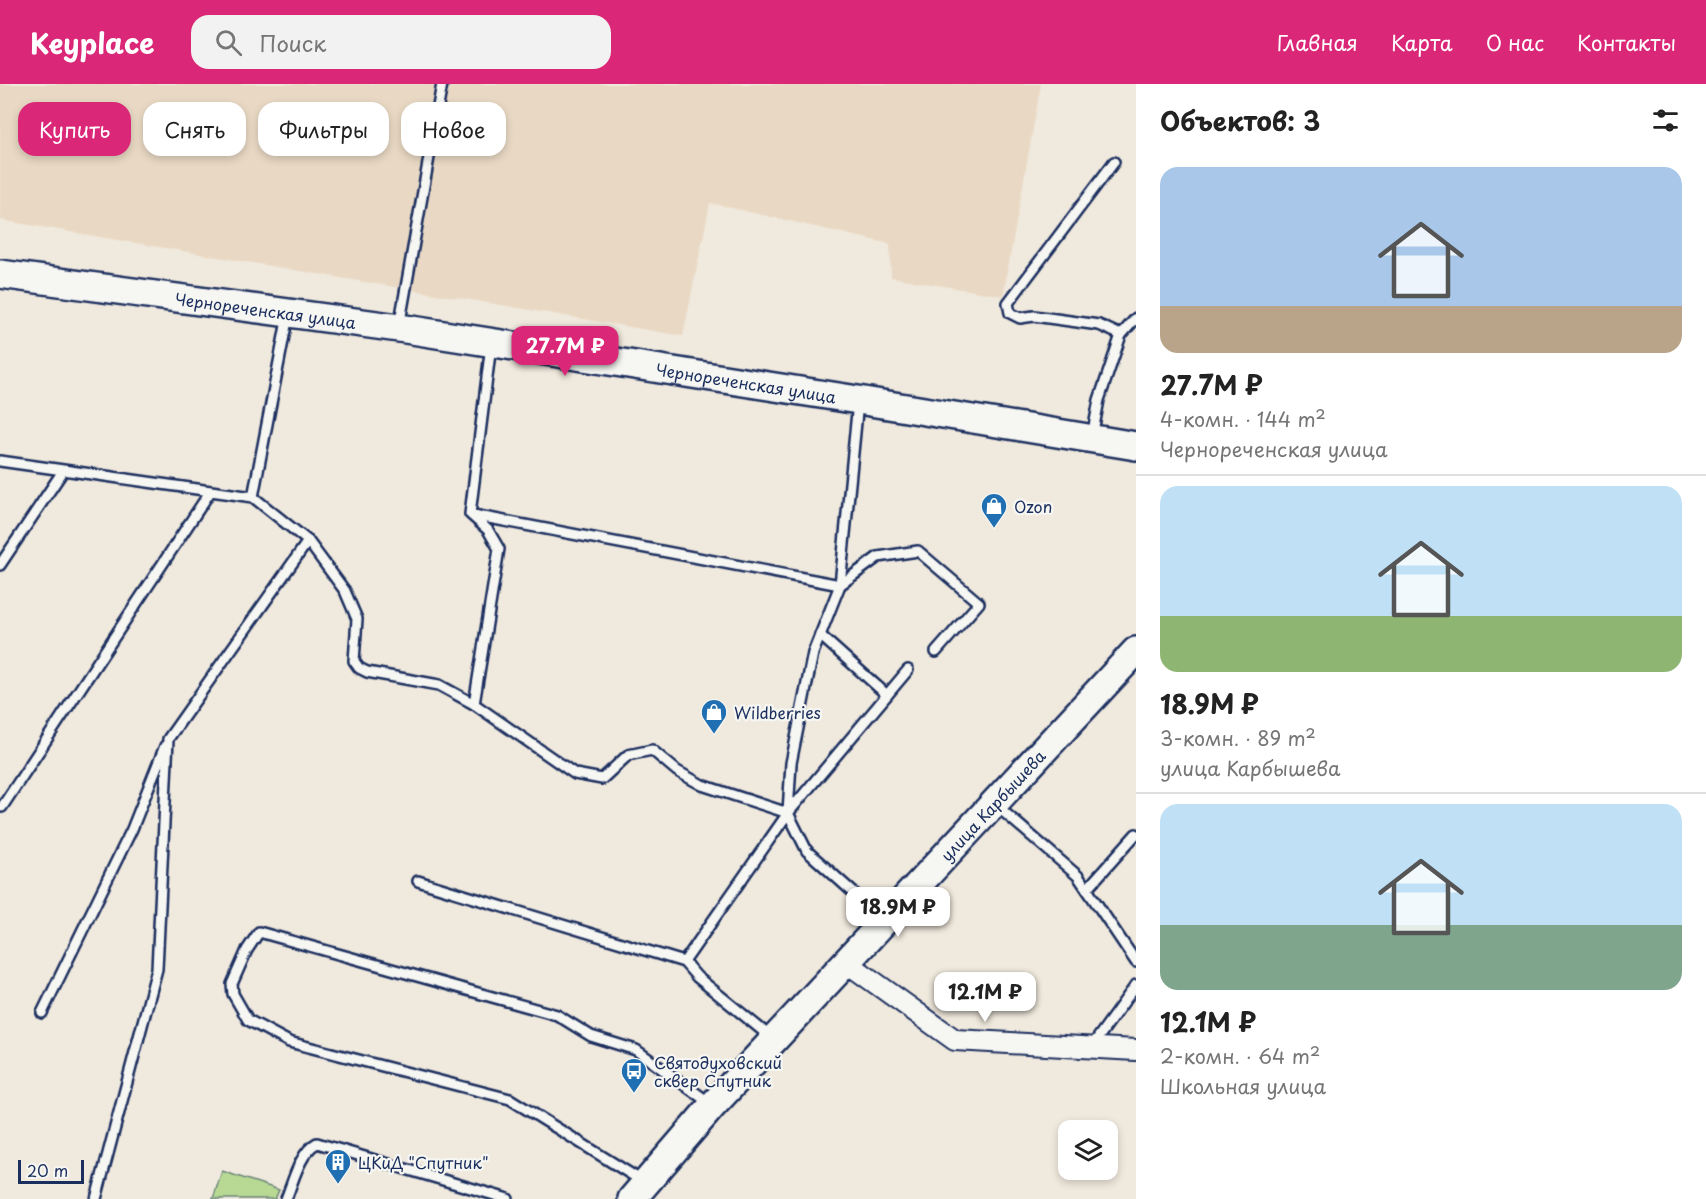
<!DOCTYPE html>
<html lang="ru">
<head>
<meta charset="utf-8">
<style>
  body { margin:0; font-family:"Playpen Sans",sans-serif; background:#f2f2f2; color:#222; height:100vh; display:flex; flex-direction:column; font-size:22px; white-space:nowrap }
  * { box-sizing:border-box; margin:0 }
  p { font-size:20px; color:#767676 }
  .icon { flex:none; width:33px; height:33px; fill:none; stroke:currentColor; stroke-width:2; stroke-linecap:round; stroke-linejoin:round }
  .map { position:relative; flex:1; overflow:hidden }
  .drawer { display:flex; flex-direction:column; background:#fff; width:570px }
  .drawer>* { flex:none }
  .hud { position:absolute; left:18px; top:18px; width:570px; height:54px; display:flex; gap:12px }
  .fabs { position:absolute; left:1058px; top:1036px; display:grid; gap:12px }
  .fabs a { display:grid; place-items:center; width:60px; height:60px; border-radius:12px; background:#fff; box-shadow:0 3px 9px #0003; font-size:30px }
  .scale { position:absolute; left:18px; bottom:15px; width:66px; box-sizing:border-box; padding-left:6px; border:3px solid #1b2f5e; border-top:0; font-size:16px; line-height:21px; white-space:nowrap; color:#1b2f5e; -webkit-text-stroke:4px #f6f6f2; paint-order:stroke }
  .price { position:absolute; translate:-50% -51px; padding:0 14px; border-radius:12px; background:#fff; color:#222; font-size:20px; line-height:39px; filter:drop-shadow(0 2px 3px #0008) }
  .price::after { content:''; position:absolute; left:50%; top:36px; width:18px; height:14px; margin-left:-9px; background:inherit; clip-path:polygon(0 0,100% 0,50% 100%) }
  .price.current { background:#db2777; color:#fff }
  ul { padding:0; list-style:none }
  li { display:grid; align-content:center; gap:12px; height:318px; padding:0 24px }
  li+li { border-top:2px solid #e0e0e0 }
  li span { display:grid; place-items:center; height:186px; border-radius:18px; color:#555 }
  li>.icon { margin-inline-start:auto }
  span .icon { width:108px; height:108px; fill:#fffc; stroke-width:1 }
  li b { font-size:26px }
  h2 { display:flex; justify-content:space-between; align-items:center; height:72px; padding:0 24px; font-size:26px }
  .chip { padding:0 21px; border-radius:18px; background:#fff; box-shadow:0 3px 9px #0003; font-size:21px; line-height:54px }
  .chip.current { background:#db2777; color:#fff }
  header { display:flex; align-items:center; gap:36px; box-sizing:border-box; height:84px; padding:0 30px; background:#db2777; color:#fff }
  header strong { font-size:28px }
  nav { display:flex; gap:33px; margin-inline-start:auto; font-size:21px }
  .search { width:420px; height:54px; background:#f2f2f2; display:flex; align-items:center; gap:15px; box-sizing:border-box; padding:0 21px; border-radius:18px; color:#767676; font-size:22px }
  main { display:flex; flex:1; min-height:0 }
  .map>svg:first-child { display:block }
  .built { fill:#e9d9c4 }
  .green { fill:#b7d993; stroke:#698478; stroke-width:1.5 }
  .lines { fill:none; stroke-linecap:round; stroke-linejoin:round }
  .service-casing { stroke:#1b2f5e; stroke-width:14 }
  .minor-casing { stroke:#1b2f5e; stroke-width:24 }
  .secondary-casing { stroke:#1b2f5e; stroke-width:32 }
  .service { stroke:#f6f6f2; stroke-width:9 }
  .minor { stroke:#f6f6f2; stroke-width:20 }
  .secondary { stroke:#f6f6f2; stroke-width:27 }
  .labels { text-anchor:middle; dominant-baseline:central; stroke-width:4.5; stroke-linejoin:round; paint-order:stroke }
  .street-label { font-size:16px; fill:#1b2f5e; stroke:#f6f6f2 }
  .poi-label { font-size:16px; fill:#1b2f5e; stroke:#f6f6f2; text-anchor:start }
</style>
</head>
<body>
<header>
<strong>Keyplace</strong>
<div class="search"><svg class="icon" aria-label="search" viewBox="0 0 24 24"><circle cx="10" cy="10" r="6"/><path d="M15 15l6 6"/></svg>Поиск</div>
<nav><a>Главная</a><a>Карта</a><a>О нас</a><a>Контакты</a></nav>
</header>
<main>
<div class="map">
<svg width="1136" height="1115" viewBox="0 0 1136 1115">
  <rect width="100%" height="100%" fill="#f0e9dd"/>
  <filter id="ink" filterUnits="userSpaceOnUse"><feTurbulence type="fractalNoise" baseFrequency=".0167" numOctaves="2"/><feDisplacementMap in="SourceGraphic" scale="12" xChannelSelector="R" yChannelSelector="G"/><feConvolveMatrix kernelMatrix="1 2 1 2 8 2 1 2 1" color-interpolation-filters="sRGB"/></filter>
  <g filter="url(#ink)">
    <!-- built -->
    <path class="built" d="M0,0h1041l-38,212 -112,-19 -1,-33 -180,-41 -27,133 -683,-116z"/>
    <!-- green -->
    <path class="green" d="M222,1087l57,19 -4,9h-62z"/>
    <g class="lines">
      <!-- service casing -->
      <g class="service-casing">
        <g id="service">
          <path d="M1114,78l-106,141 2,10 10,5 14,-2 65,9 22,10"/>
          <path d="M399,243l43,-243"/>
          <path d="M858,318l-18,183 -27,68 -22,110 -3,50 19,38 77,69"/>
          <path d="M1092,353l7,-37 22,-65 15,-17"/>
          <path d="M0,377l253,36 55,44 37,50 12,28 -3,42 5,7 8,4 72,13 35,19 25,-155 -11,-19 -18,-16 21,-169"/>
          <path d="M253,413l35,-182"/>
          <path d="M473,431l367,70 38,-28 40,-6 61,52 -43,49"/>
          <path d="M0,481l63,-94"/>
          <path d="M820,551l67,60"/>
          <path d="M474,620l101,70 27,5 26,-24 24,-5 25,21 25,14 86,28"/>
          <path d="M997,722l81,70 58,86"/>
          <path d="M2,723l208,-315"/>
          <path d="M418,797l266,81 13,15 76,62"/>
          <path d="M1087,805l49,-55"/>
          <path d="M684,878l104,-149 120,-143"/>
          <path d="M42,929l90,-184 33,-83"/>
          <path d="M1092,962l44,-61"/>
          <path d="M642,1097l-132,-82 -221,-57 -41,-22 -15,-26 -1,-10 15,-34 12,-18 298,83 34,21 45,14 75,54"/>
          <path d="M96,1115l61,-230 11,-230 140,-198"/>
          <path d="M286,1115c7,-17 14,-47 31,-56l191,56"/>
        </g>
      </g>
      <!-- minor casing -->
      <g class="minor-casing">
        <path id="minor" d="M846,878l109,78 181,10"/>
      </g>
      <!-- secondary casing -->
      <g class="secondary-casing">
        <g id="secondary">
          <path id="s1" d="M0,190l399,54 459,72 278,46"/>
          <path id="s2" d="M632,1115l81,-94 423,-454"/>
        </g>
      </g>
      <!-- service -->
      <use href="#service" class="service"/>
      <!-- minor -->
      <use href="#minor" class="minor"/>
      <!-- secondary -->
      <use href="#secondary" class="secondary"/>
    </g>
  </g>
  <!-- icons -->
  <defs>
    <g id="shop-pin" transform="scale(1.35)"><path d="M0 17L-7.5 6A9.5 9.5 0 1 1 7.5 6Z" fill="#1f6fb2" stroke="#f6f6f2"/><path d="M-5-2.5h2.3a2.7 3.5 0 0 1 5.4 0H5L5.5 6h-11ZM-1.5-2.5h3a1.5 2.3 0 0 0-3 0Z" fill="#fff"/></g>
    <g id="bus-pin" transform="scale(1.35)"><path d="M0 17L-7.5 6A9.5 9.5 0 1 1 7.5 6Z" fill="#1f6fb2" stroke="#f6f6f2"/><path d="M-5-6H5V4H4V6H2V4H-2V6H-4V4H-5ZM-3.5-4V0h7V-4ZM-3.5 1.2v1.5H-2V1.2ZM2 1.2v1.5H3.5V1.2Z" fill="#fff"/></g>
    <g id="building-pin" transform="scale(1.35)"><path d="M0 17L-7.5 6A9.5 9.5 0 1 1 7.5 6Z" fill="#1f6fb2" stroke="#f6f6f2"/><path d="M-4-6H4V6H1V3H-1V6H-4ZM-2.5-4.3h1.7v1.8h-1.7ZM.8-4.3h1.7v1.8H.8ZM-2.5-1h1.7V.8h-1.7ZM.8-1h1.7V.8H.8Z" fill="#fff"/></g>
  </defs>
  <g fill-rule="evenodd">
    <use href="#shop-pin" x="994" y="422"/>
    <use href="#shop-pin" x="714" y="628"/>
    <use href="#bus-pin" x="634" y="987"/>
    <use href="#building-pin" x="338" y="1078"/>
  </g>
  <g class="labels">
    <!-- street labels -->
    <g class="street-label">
      <text stroke="none"><textPath href="#s1" startOffset="268">Чернореченская улица</textPath></text>
      <text stroke="none"><textPath href="#s1" startOffset="754">Чернореченская улица</textPath></text>
      <text stroke="none"><textPath href="#s2" startOffset="534">улица Карбышева</textPath></text>
    </g>
    <!-- poi labels -->
    <g class="poi-label">
      <text x="1014" y="422">Ozon</text>
      <text x="734" y="628">Wildberries</text>
      <text x="654" y="978">Святодуховский<tspan x="654" dy="18">сквер Спутник</tspan></text>
      <text x="358" y="1078">ЦКиД "Спутник"</text>
    </g>
  </g>
</svg>
<div class="fabs">
<a><svg class="icon" aria-label="layers" viewBox="0 0 24 24"><path d="M12 4l9 5-9 5-9-5zM3 14l9 5 9-5"/></svg></a>
</div>
<div class="scale">20 m</div>
<b class="price current" style="left:565px;top:293px">27.7M ₽</b>
<b class="price" style="left:898px;top:854px">18.9M ₽</b>
<b class="price" style="left:985px;top:939px">12.1M ₽</b>
<div class="hud">
<a class="chip current">Купить</a>
<a class="chip">Снять</a>
<a class="chip">Фильтры</a>
<a class="chip">Новое</a>
</div>
</div>
<section class="drawer">
<h2>Объектов: 3<svg class="icon" aria-label="filters" viewBox="0 0 24 24"><path d="M4 7h16M4 17h16"/><circle cx="9" cy="7" r="2"/><circle cx="15" cy="17" r="2"/></svg></h2>
<ul>
<li><span style="background:linear-gradient(#a9c7e8 75%,#b9a48a 0)"><svg class="icon" aria-label="home" viewBox="0 0 24 24"><path d="M3 11l9-7 9 7M6 9v11h12V9"/></svg></span><div><b>27.7M ₽</b><p>4-комн. · 144 m²</p><p>Чернореченская улица</p></div></li>
<li><span style="background:linear-gradient(#bfe0f5 70%,#8fb573 0)"><svg class="icon" aria-label="home" viewBox="0 0 24 24"><path d="M3 11l9-7 9 7M6 9v11h12V9"/></svg></span><div><b>18.9M ₽</b><p>3-комн. · 89 m²</p><p>улица Карбышева</p></div></li>
<li><span style="background:linear-gradient(#bfe0f5 65%,#7fa58c 0)"><svg class="icon" aria-label="home" viewBox="0 0 24 24"><path d="M3 11l9-7 9 7M6 9v11h12V9"/></svg></span><div><b>12.1M ₽</b><p>2-комн. · 64 m²</p><p>Школьная улица</p></div></li>
</ul>
</section>
</main>
</body>
</html>
